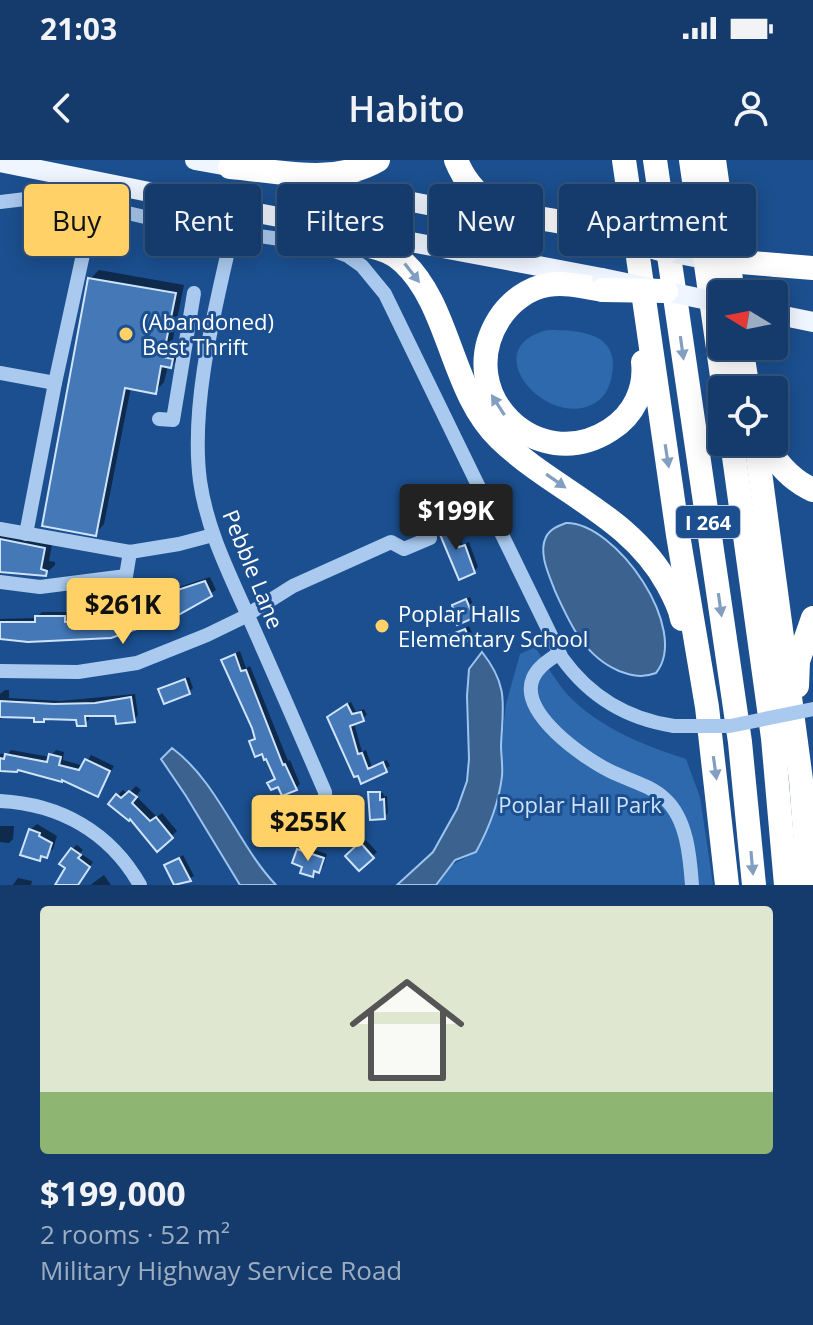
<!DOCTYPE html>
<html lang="en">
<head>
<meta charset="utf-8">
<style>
  body { margin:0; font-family:"Open Sans",sans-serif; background:#1d4271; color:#f1f3f6; height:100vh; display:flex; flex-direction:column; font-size:30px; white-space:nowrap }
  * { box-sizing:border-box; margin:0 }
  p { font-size:26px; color:#9dadc1 }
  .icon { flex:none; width:44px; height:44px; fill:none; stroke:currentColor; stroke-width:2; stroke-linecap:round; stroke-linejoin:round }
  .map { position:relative; height:725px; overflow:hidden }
  .side { display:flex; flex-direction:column; background:#143b6b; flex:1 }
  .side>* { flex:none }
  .top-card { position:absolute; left:24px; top:24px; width:766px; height:72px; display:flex; gap:16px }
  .needle { width:52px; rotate:280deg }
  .fabs { position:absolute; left:708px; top:120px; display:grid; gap:16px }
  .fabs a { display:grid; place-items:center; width:80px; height:80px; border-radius:8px; background:#143b6b; box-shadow:0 4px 20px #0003,0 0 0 2px #33557e; font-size:40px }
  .price { position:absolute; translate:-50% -68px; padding:0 18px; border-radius:8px; background:#ffd166; color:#111; font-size:26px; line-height:52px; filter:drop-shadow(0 2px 4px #0008) }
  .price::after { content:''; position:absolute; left:50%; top:48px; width:24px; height:18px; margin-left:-12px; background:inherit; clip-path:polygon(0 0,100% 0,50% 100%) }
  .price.on { background:#222; color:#fff }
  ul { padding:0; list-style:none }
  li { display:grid; align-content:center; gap:16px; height:424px; padding:0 40px }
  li+li { border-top:2px solid #33557e }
  li span { display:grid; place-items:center; height:248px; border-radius:8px; color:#555 }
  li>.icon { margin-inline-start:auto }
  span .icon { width:144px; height:144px; fill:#fffc; stroke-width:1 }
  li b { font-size:34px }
  .pill { padding:0 28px; border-radius:8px; background:#143b6b; box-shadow:0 4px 20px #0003,0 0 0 2px #33557e; font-size:28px; line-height:72px }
  .pill.on { background:#ffd166; color:#111 }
  .status { display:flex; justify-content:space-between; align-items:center; height:56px; padding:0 40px; background:#143b6b; direction:ltr }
  .status svg { height:22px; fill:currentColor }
  header { display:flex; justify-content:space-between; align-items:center; height:104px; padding:0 40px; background:#143b6b; font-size:36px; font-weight:600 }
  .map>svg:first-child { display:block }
  .green { fill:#2e69ad }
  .water { fill:#3c6290; stroke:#9cc4f0; stroke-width:2 }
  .shadow { fill:#0007 }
  .building { fill:#4478b7; stroke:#cfe3fa; stroke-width:2 }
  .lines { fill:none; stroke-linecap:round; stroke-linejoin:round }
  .minor { stroke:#a9c9ee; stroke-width:14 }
  .major { stroke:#f0f6ff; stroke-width:20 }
  .highway { stroke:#fff; stroke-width:24 }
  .minor-bridge { stroke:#a9c9ee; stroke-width:14 }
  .major-bridge { stroke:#f0f6ff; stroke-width:20 }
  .highway-bridge { stroke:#fff; stroke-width:24 }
  .oneway { fill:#829ec1 }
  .poi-dot { fill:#ffd166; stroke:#1b4f8f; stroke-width:3 }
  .labels { text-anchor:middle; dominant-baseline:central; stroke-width:6; stroke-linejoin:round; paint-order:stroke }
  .shield { fill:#1b4f8f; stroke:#bbcadd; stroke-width:2 }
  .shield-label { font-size:20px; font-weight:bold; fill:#fff }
  .poi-label { font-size:22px; fill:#fff; stroke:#1b4f8f; text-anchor:start }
  .street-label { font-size:22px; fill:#fff; stroke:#1b4f8f }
  .park-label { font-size:22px; fill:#cfe3fa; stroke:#1b4f8f }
</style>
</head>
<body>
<div class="status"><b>21:03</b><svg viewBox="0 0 49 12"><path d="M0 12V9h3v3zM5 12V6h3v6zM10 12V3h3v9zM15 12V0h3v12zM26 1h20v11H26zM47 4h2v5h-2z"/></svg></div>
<header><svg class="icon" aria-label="back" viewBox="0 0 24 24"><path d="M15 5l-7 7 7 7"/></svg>Habito<svg class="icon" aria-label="person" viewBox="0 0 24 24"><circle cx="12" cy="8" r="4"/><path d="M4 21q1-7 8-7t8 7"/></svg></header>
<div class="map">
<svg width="813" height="725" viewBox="0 0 813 725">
  <rect width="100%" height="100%" fill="#1b4f8f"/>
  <!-- green -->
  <g class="green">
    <path d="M548,170c30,0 72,2 64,44 -1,10 -6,21 -14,27 -47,34 -126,-53 -50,-71z"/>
    <path d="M535,487c10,15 20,33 32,47 32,34 76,51 119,65l14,38 13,88h-277l12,-18 28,-15 26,-76 -1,-30 5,-42 14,-50z"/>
  </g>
  <!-- water -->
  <g class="water">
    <path d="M566,363c50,-1 125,107 90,150 -13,5 -24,3 -37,-2 -35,-15 -49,-47 -64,-80 -6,-16 -17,-38 -9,-54 4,-8 12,-11 20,-14z"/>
    <path d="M482,492c27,34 21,53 19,93 0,10 2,21 1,31 -3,26 -14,54 -26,76l-21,8 -19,25h-39l36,-33 24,-43 10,-28 2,-22 -2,-63 2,-27z"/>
    <path d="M172,588c46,34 65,96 104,137h-36l-54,-89 -25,-37z"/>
  </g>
  <!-- shadow -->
  <g class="shadow">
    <path d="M99,110l85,15 -13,63 10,2 -1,7 -9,9h-3l-4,16 -9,10 -24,-5 -27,137 -9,10 -5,-255z"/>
    <path d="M451,358l12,27 6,-3 9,25 -4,4 -36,-45z"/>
    <path d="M0,369l53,10 -4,22 6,1v3l-10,9 -45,-4z"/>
    <path d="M210,417l6,13 -36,22 -180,26v-19l36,-1 6,-6h27v6l44,-4 52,-16 5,-8z"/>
    <path d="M470,437l6,15 -4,4 -18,-10z"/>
    <path d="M469,466l4,9 -4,4 -20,-2z"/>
    <path d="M240,491l6,17 4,-2 38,95 2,-1 10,24 -4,4 -26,-5 6,-5 -13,-26 -12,-10 5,-5 -33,-77z"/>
    <path d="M189,517l4,11 -4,4 -28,-3 4,-4z"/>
    <path d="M5,530h4v8l51,3 75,-7 3,21 -4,5 -17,-6h-28v5l-4,5 -7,-6 -31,-1 -4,3 -7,-4h-28l-8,3v-25z"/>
    <path d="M351,542l5,10 8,-3 3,6 -13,8 8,29 4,-2 6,17 15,-7 3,6 -28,16 -28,-69z"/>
    <path d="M11,590l39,7 6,-7 8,2 -1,8 21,6 7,-11 23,11 -16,29 -35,-17 -45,-9h-18v-15h8z"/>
    <path d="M136,626l5,4 -5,6 21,21 5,-4 15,18 -20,18 -40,-53 6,-6 5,4z"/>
    <path d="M372,631v3l11,-1 1,3h3l1,17 -4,4 -14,-24z"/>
    <path d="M285,650l10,24 -5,4 -22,-19z"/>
    <path d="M37,664l20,12 -4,13 -14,10 -9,-29z"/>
    <path d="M0,666h14l-1,13 -4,4 -9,-1z"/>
    <path d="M366,680l11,12 -18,16 -11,-12z"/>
    <path d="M77,685l6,5 -3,3 13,9 -8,11 -13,-24z"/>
    <path d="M303,686l24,8 -4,13 -11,8 -13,-25z"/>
    <path d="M183,695l11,21 -18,9 -9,-19z"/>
    <path d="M104,715l7,10h-20l2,-2z"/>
    <path d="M18,718l14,3 -1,4h-18z"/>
  </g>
  <!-- building -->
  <g class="building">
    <path d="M88,118l88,15 -13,64 10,2 -2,9 -10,-2 -5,28 -31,-6 -29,148 -54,-10z"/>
    <path d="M447,361l12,26 6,-2 10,28 -16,7 -23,-55z"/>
    <path d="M0,379l45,9 -4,21 6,2 -1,5 -46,-4z"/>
    <path d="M205,421l7,15 -32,18 -69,24 -83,4 -28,-3v-17h35v-6h30v6l41,-3 58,-19 -2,-5z"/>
    <path d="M466,439l8,19 -17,7 -7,-15 3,-1 -1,-4z"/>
    <path d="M465,469l5,11 -18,8 -5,-12z"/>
    <path d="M235,494l6,17 5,-1 37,95 2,-1 12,26 -15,6 -4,-9 -7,3 -4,-7 8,-4 -9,-20 -2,1 -2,-6 -7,3 -6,-16 6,-2 -3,-11 -31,-68z"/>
    <path d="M185,519l5,15 -26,10 -6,-15z"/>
    <path d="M131,537l4,25 -19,2 -1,-8h-30l1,10h-9l-1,-6 -32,-1v3h-10v-4l-34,-1v-16l54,3 41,-1z"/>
    <path d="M347,544l5,10 9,-2 3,9 -14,5 8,28 4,-1 6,16 15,-7 4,10 -26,12 -3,-8 -4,1 -27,-60z"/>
    <path d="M5,594l42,8 2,-8 12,3 -2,8 20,5 6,-11 25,12 -12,26 -36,-17v2l-44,-12 -1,2 -17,-1v-13l4,1z"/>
    <path d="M129,631l8,6 -5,6 18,18 6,-4 17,21 -16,14 -27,-33 -1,2 -21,-17 8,-10 5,4z"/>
    <path d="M368,632h12v8l4,-1 1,20 -15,1z"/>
    <path d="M281,653l11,27 -15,6 -11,-27z"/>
    <path d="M29,669l11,4 -1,3 13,7 -5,15 -6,-2 -1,5 -20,-6z"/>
    <path d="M360,682l14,16 -15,13 -14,-15z"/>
    <path d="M71,688l10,7 -3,3 12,9 -12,18h-23l10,-17 -6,-4z"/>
    <path d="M297,689l27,9 -5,15 -5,-2 -1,6 -13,-4 2,-6 -10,-4z"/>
    <path d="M179,698l12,23 -17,4 -10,-20z"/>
  </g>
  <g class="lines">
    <!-- minor -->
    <g class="minor">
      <path d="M0,42l42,-5 21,1 112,26 105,15 52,11 16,6 14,10 23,28 177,364c28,39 65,61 112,68"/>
      <path d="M232,74c-17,75 -42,170 -32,247 7,49 29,92 49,137 26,58 51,116 76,174l1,22"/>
      <path d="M0,213l55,10"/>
      <path d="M159,259l14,1 21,-127"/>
      <path d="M0,369l130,23 49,-8 34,-9"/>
      <path d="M26,374l29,-151 39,-179"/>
      <path d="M0,422l40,5 86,-11 4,-24"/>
      <path d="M559,493c-9,7 -21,13 -26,25 -15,35 51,80 77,93 18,9 40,14 55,28 22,20 25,58 27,86"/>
      <path d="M0,511l78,1 59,-9 70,-28 35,-17 51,-32 98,-44 13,7 26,-11"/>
      <path d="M0,641c60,3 110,31 140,84"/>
    </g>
    <!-- major -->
    <g class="major">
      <path d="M195,0l50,9"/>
      <path d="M0,2l204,41 398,75"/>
      <path d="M304,21l216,42"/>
      <path d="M159,43l29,12 34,9 10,10"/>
      <path d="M774,154l39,8"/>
    </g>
    <!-- highway -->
    <g class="highway">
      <path d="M456,0c25,63 82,53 137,69"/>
      <path d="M624,0l54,375 29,172 20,178"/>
      <path d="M655,0l85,582 14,143"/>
      <path d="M691,0l33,230"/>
      <path d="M714,0l19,134"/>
      <path d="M230,7c49,4 103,19 148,-7"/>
      <path d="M320,64c13,6 26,14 39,19 16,5 31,6 44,19 47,43 48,130 96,176 54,53 131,77 169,147 6,11 12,22 14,34"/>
      <path d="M776,105l37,3"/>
      <path d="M603,130c-18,-3 -37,-8 -55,-5 -20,3 -38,17 -49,34 -47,75 38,158 111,111 24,-15 36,-41 33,-68"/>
      <path d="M741,186l7,44"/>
      <path d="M732,282l41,296 13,147"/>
      <path d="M756,282l45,338 8,105"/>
      <path d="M765,282c11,21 26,38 48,48"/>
      <path d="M797,526l1,-25 15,-43"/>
    </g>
    <!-- minor-bridge -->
    <path class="minor-bridge" d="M674,566h56l83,-17"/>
    <!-- major-bridge -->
    <g class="major-bridge">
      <path d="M653,89l67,13"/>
      <path d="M602,118l120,25"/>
    </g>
    <!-- highway-bridge -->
    <g class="highway-bridge">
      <path d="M593,69l74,22"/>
      <path d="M705,99l71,6"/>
      <path d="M603,130l63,1"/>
    </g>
  </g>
  <!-- one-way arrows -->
  <defs><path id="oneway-solid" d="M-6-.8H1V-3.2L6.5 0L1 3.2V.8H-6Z" transform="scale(2)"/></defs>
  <g class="oneway">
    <use href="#oneway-solid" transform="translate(412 113) rotate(52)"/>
    <use href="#oneway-solid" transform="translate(682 188) rotate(82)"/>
    <use href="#oneway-solid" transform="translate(498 245) rotate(-123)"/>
    <use href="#oneway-solid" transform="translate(667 296) rotate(81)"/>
    <use href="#oneway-solid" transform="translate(556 321) rotate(35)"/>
    <use href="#oneway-solid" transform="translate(720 445) rotate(82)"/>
    <use href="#oneway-solid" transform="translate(715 608) rotate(82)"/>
    <use href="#oneway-solid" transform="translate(752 703) rotate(85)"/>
  </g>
  <!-- markers -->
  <g class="poi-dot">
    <circle cx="126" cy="174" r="8"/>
    <circle cx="382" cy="466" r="8"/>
  </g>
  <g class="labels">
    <!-- shield labels -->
    <rect class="shield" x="676" y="346" width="64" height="32" rx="6"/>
    <g class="shield-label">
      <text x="708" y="362">I 264</text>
    </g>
    <!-- poi labels -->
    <g class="poi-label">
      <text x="142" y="161">(Abandoned)<tspan x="142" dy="25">Best Thrift</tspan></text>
      <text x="398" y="453">Poplar Halls<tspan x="398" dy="25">Elementary School</tspan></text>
    </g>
    <!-- street labels -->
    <g class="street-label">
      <text transform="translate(254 409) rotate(68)">Pebble Lane</text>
    </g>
    <!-- park labels -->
    <g class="park-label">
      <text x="580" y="644">Poplar Hall Park</text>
    </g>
  </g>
</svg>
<div class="fabs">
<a><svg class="needle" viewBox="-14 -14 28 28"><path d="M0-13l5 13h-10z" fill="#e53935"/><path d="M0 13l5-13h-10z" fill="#9dadc1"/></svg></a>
<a><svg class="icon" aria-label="locate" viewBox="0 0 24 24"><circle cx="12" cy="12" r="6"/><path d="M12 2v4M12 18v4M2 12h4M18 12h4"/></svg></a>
</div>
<b class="price on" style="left:456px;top:392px">$199K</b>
<b class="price" style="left:123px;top:486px">$261K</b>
<b class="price" style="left:308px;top:703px">$255K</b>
<div class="top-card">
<a class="pill on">Buy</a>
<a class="pill">Rent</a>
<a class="pill">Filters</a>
<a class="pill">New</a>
<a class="pill">Apartment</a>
</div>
</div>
<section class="side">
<ul>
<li><span style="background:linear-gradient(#dfe7d0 75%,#8fb573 0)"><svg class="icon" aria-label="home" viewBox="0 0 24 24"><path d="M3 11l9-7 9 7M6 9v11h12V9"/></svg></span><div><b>$199,000</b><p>2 rooms · 52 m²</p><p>Military Highway Service Road</p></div></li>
</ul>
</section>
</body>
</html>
